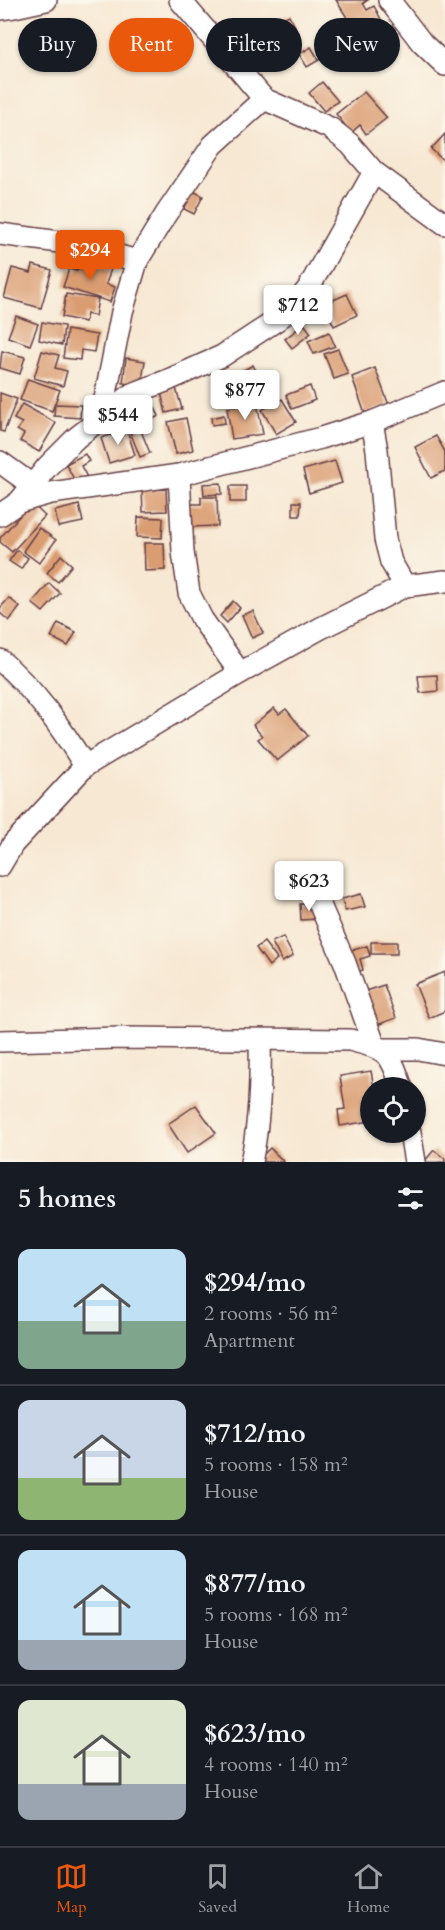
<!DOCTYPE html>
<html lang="en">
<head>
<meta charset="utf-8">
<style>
  body { margin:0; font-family:Cardo,serif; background:#20242c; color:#f1f3f6; height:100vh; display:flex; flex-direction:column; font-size:22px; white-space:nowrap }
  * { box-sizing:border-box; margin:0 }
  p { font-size:20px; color:#9ea1a6 }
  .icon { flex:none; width:33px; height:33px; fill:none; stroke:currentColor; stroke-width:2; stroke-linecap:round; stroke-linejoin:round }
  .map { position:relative; height:1162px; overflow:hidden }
  .side { display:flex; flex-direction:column; background:#171b24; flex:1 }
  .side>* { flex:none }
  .banner { position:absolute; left:18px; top:18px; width:410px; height:54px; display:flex; gap:12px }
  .tools { position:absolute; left:360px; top:1077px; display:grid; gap:12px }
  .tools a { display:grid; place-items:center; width:66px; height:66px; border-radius:50%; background:#171b24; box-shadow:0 2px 4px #0004; font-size:30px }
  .price { position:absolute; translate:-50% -51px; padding:0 14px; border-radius:6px; background:#fff; color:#222; font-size:20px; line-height:39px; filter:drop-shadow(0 2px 3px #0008) }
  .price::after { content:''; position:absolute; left:50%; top:36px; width:18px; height:14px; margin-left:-9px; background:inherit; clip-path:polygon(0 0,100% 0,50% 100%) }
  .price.current { background:#ea580c; color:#fff }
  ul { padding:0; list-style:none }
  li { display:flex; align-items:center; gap:18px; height:150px; padding:0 18px }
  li+li { border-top:2px solid #363941 }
  li span { display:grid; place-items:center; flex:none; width:168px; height:120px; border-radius:12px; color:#555 }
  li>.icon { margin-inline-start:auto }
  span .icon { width:72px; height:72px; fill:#fffc; stroke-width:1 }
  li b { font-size:26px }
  h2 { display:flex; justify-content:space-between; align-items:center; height:72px; padding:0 18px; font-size:26px }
  .pill { padding:0 21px; border-radius:27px; background:#171b24; box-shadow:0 2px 4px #0004; font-size:21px; line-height:54px }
  .pill.current { background:#ea580c; color:#fff }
  .dock { display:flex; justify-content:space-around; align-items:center; height:84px; border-top:2px solid #363941; background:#171b24; font-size:16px; color:#9ea1a6 }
  .dock a { display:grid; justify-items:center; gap:3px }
  .dock .current { color:#ea580c }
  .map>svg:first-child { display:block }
  .building { fill:#da9c71 }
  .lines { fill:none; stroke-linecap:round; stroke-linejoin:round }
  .minor-casing { stroke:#643d44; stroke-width:24 }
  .minor { stroke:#fff; stroke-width:21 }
</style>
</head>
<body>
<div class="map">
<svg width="445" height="1162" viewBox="0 0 445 1162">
  <rect width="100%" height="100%" fill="#fbf7ec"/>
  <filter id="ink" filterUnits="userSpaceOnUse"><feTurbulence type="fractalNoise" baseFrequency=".0167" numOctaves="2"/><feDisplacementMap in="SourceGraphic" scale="12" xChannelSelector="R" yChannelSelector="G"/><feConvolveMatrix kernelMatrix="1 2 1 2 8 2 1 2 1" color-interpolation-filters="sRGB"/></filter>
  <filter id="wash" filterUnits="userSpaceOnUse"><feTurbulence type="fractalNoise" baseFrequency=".008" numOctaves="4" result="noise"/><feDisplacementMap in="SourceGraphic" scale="24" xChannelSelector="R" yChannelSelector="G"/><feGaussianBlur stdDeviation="1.35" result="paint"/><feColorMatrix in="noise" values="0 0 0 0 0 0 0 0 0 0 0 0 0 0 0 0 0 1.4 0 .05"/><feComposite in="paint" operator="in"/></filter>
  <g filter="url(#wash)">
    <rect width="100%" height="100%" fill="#f7e8d3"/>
    <g id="blocks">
      <!-- building -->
      <g class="building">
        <path d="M336,0h32l-5,3 4,7 7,-4 9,17 -24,14z"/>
        <path d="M289,15l6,11 -5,2 10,18 -22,13 -16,-29z"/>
        <path d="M311,47l8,13 -12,7 -8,-13z"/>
        <path d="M322,82l16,19 -14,10 -15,-18z"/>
        <path d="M364,92l23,26 -21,16 -6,-9 -9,8 -15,-19z"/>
        <path d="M445,134v28l-14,-13z"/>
        <path d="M193,191l10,5 -9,18 -10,-5z"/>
        <path d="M81,259l30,10 -5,15 9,3 -5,15 -47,-15 6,-18 8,2z"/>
        <path d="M33,265l19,5 -11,38 -37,-10 8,-30 19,5z"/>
        <path d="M66,294l32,5 -3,17 -8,-2 -2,8 -23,-5z"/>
        <path d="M347,294l10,21 -23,11 -10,-22z"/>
        <path d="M16,316l22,8 -8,21 -22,-8z"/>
        <path d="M42,322l22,4 -2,19 -23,-5z"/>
        <path d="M304,324l7,9 -19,15 -7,-9z"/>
        <path d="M67,330l30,5 -3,17 -13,-2 -1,10 -17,-2z"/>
        <path d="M329,332l6,14 -21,8 -6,-13z"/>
        <path d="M338,349l10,25 -14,5 -10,-25z"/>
        <path d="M2,351l23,6 -5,17 -20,-6z"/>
        <path d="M42,351l17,4 -4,13 12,3 -4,15 -29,-8z"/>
        <path d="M126,358l19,3 -4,25 -18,-3z"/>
        <path d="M253,365l13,24 -19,9 -13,-23z"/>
        <path d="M375,368l14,37 -24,9 -13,-37z"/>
        <path d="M28,379l32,11 -8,21 -32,-11z"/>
        <path d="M310,386l5,14 -23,9 -6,-14z"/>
        <path d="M176,388l6,21 -16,4 -5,-21z"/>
        <path d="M0,393l17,6 -13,33 -4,-1z"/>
        <path d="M149,396l10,20 -14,7 -10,-20z"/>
        <path d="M282,399l14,23 -20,12 -14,-24z"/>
        <path d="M257,403l6,31 -31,5 -5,-31z"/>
        <path d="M22,404l34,19 -17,29 -19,-11 4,-7 -7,-4 5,-7 -8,-4z"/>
        <path d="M55,404l26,1 -1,13 -26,-2z"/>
        <path d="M224,415l1,8 -13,2 -1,-7z"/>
        <path d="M186,418l7,32 -17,4 -8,-32z"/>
        <path d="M137,421l13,32 -10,4 -13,-33z"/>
        <path d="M127,430l8,25 -26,8 -8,-25z"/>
        <path d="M436,436l9,16v19l-14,7 -16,-31z"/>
        <path d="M85,454l4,7 -8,5 8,15 -11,6 -12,-23z"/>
        <path d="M335,461l7,22 -33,10 -6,-23z"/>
        <path d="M221,483l1,11 -18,1 -1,-11z"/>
        <rect x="230" y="486" width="16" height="16"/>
        <path d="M166,489l1,22 -24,1 -1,-22z"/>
        <path d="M201,497h16l1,29 -29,1v-23h12z"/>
        <path d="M293,502h8l-1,14h-7z"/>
        <path d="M31,503l14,13 -33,36 -12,-10v-4z"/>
        <path d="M79,505l4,17 -25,5 -3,-16z"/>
        <path d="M138,517l25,1 -1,20 -25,-1z"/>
        <path d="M39,528l17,12 -17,23 -16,-12z"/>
        <path d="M144,543h20l1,27 -20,1z"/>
        <path d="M17,550l11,8 -7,11 -12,-8z"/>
        <path d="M61,555l11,10 -14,17 -11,-9z"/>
        <path d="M49,583l11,10 -17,19 -11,-9z"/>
        <path d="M9,598l11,9 -11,14 -9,-8v-5z"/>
        <path d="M233,601l7,7 -13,15 -7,-7z"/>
        <path d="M253,611l10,22 -11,5 -10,-23z"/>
        <path d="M58,623l18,9 -8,14 -17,-9z"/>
        <path d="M437,675l1,16 -18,2 -2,-17z"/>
        <path d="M274,708l5,6 7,-5 22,27 -31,25 -19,-22 4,-3 -9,-11z"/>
        <path d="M361,894l4,13 -20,4 -3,-12z"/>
        <path d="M300,904h18l1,15 -18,1z"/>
        <path d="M283,937l10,19 -11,6 -10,-20z"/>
        <path d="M264,942l13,17 -8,7 -13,-18z"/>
        <rect x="371" y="942" width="26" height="12"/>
        <path d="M367,946l3,10 -10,3 3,11 -10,3 -7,-21z"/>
        <path d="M445,972v39l-16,7 -14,-34z"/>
        <path d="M384,985l12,33 -19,7 -12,-34z"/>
        <path d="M371,1071l3,17h-4v33l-30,5 -2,-16 7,-1 -5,-33z"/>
        <path d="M196,1105l20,28 -29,20 -19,-29z"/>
        <path d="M270,1148l14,14h-28z"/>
        <path d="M434,1150l11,9v3h-21z"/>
      </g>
    </g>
  </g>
  <g filter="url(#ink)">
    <use href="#blocks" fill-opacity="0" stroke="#643d44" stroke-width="1.5"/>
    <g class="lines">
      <!-- minor casing -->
      <g class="minor-casing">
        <g id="minor">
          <path d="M180,0l84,99 66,29 20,16 24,28 71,52"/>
          <path d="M389,0l33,43 23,22"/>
          <path d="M0,9l14,-2 32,-7"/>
          <path d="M0,234l82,11 55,16"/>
          <path d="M101,419l21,-107 15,-51 29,-47 47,-69 51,-46"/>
          <path d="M372,422l5,28 8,89 6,23 14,24"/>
          <path d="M0,462l32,23"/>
          <path d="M179,475l4,77 6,41 13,26 38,54"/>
          <path d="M19,502l28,-35 29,-29 56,-44 34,-13 56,-25 55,-36 16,-13 15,-18 66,-117"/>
          <path d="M0,515l19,-13 32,-9 128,-18 142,-37 51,-16 73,-30"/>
          <path d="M0,660c35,30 61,67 85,106"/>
          <path d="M0,866l13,-22 72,-78 155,-93 81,-45 84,-42 40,-5"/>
          <path d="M313,889l32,74 30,84"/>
          <path d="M0,1041l121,-3 229,2c38,10 39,10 52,48"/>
          <path d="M382,1049h36l27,5"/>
          <path d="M410,1132l5,30"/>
          <path d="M251,1162c9,-41 10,-81 9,-122"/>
        </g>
      </g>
      <!-- minor -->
      <use href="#minor" class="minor"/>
    </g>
  </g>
</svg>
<div class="tools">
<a><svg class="icon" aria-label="locate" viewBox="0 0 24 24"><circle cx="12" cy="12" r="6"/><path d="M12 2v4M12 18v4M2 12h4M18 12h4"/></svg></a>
</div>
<b class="price current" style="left:90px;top:281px">$294</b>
<b class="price" style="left:298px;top:336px">$712</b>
<b class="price" style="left:245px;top:421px">$877</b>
<b class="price" style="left:118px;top:446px">$544</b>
<b class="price" style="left:309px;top:912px">$623</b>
<div class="banner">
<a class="pill">Buy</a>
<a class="pill current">Rent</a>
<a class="pill">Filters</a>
<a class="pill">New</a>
</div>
</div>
<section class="side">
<h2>5 homes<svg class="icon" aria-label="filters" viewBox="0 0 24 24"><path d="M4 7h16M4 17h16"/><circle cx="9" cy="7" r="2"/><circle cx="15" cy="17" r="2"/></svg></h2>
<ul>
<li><span style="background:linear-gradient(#bfe0f5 60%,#7fa58c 0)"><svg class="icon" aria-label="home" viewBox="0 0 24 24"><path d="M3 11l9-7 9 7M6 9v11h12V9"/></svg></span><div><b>$294/mo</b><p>2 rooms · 56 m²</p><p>Apartment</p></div></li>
<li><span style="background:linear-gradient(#c9d6e8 65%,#8fb573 0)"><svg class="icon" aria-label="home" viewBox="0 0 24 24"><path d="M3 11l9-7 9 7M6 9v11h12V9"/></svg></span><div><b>$712/mo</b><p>5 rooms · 158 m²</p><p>House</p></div></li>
<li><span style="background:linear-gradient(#bfe0f5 75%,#9aa5b1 0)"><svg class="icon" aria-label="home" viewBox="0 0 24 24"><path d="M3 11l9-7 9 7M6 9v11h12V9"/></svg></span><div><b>$877/mo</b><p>5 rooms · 168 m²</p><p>House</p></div></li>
<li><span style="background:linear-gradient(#dfe7d0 70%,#9aa5b1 0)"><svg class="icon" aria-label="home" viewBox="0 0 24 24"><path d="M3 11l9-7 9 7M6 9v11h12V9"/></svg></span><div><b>$623/mo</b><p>4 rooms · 140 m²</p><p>House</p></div></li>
</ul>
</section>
<nav class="dock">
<a class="current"><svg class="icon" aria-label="map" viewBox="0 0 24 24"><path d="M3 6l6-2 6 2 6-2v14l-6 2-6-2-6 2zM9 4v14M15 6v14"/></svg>Map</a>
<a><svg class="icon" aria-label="saved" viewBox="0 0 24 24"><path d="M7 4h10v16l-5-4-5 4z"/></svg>Saved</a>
<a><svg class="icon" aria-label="home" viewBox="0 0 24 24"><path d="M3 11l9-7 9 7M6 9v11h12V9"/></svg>Home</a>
</nav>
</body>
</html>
